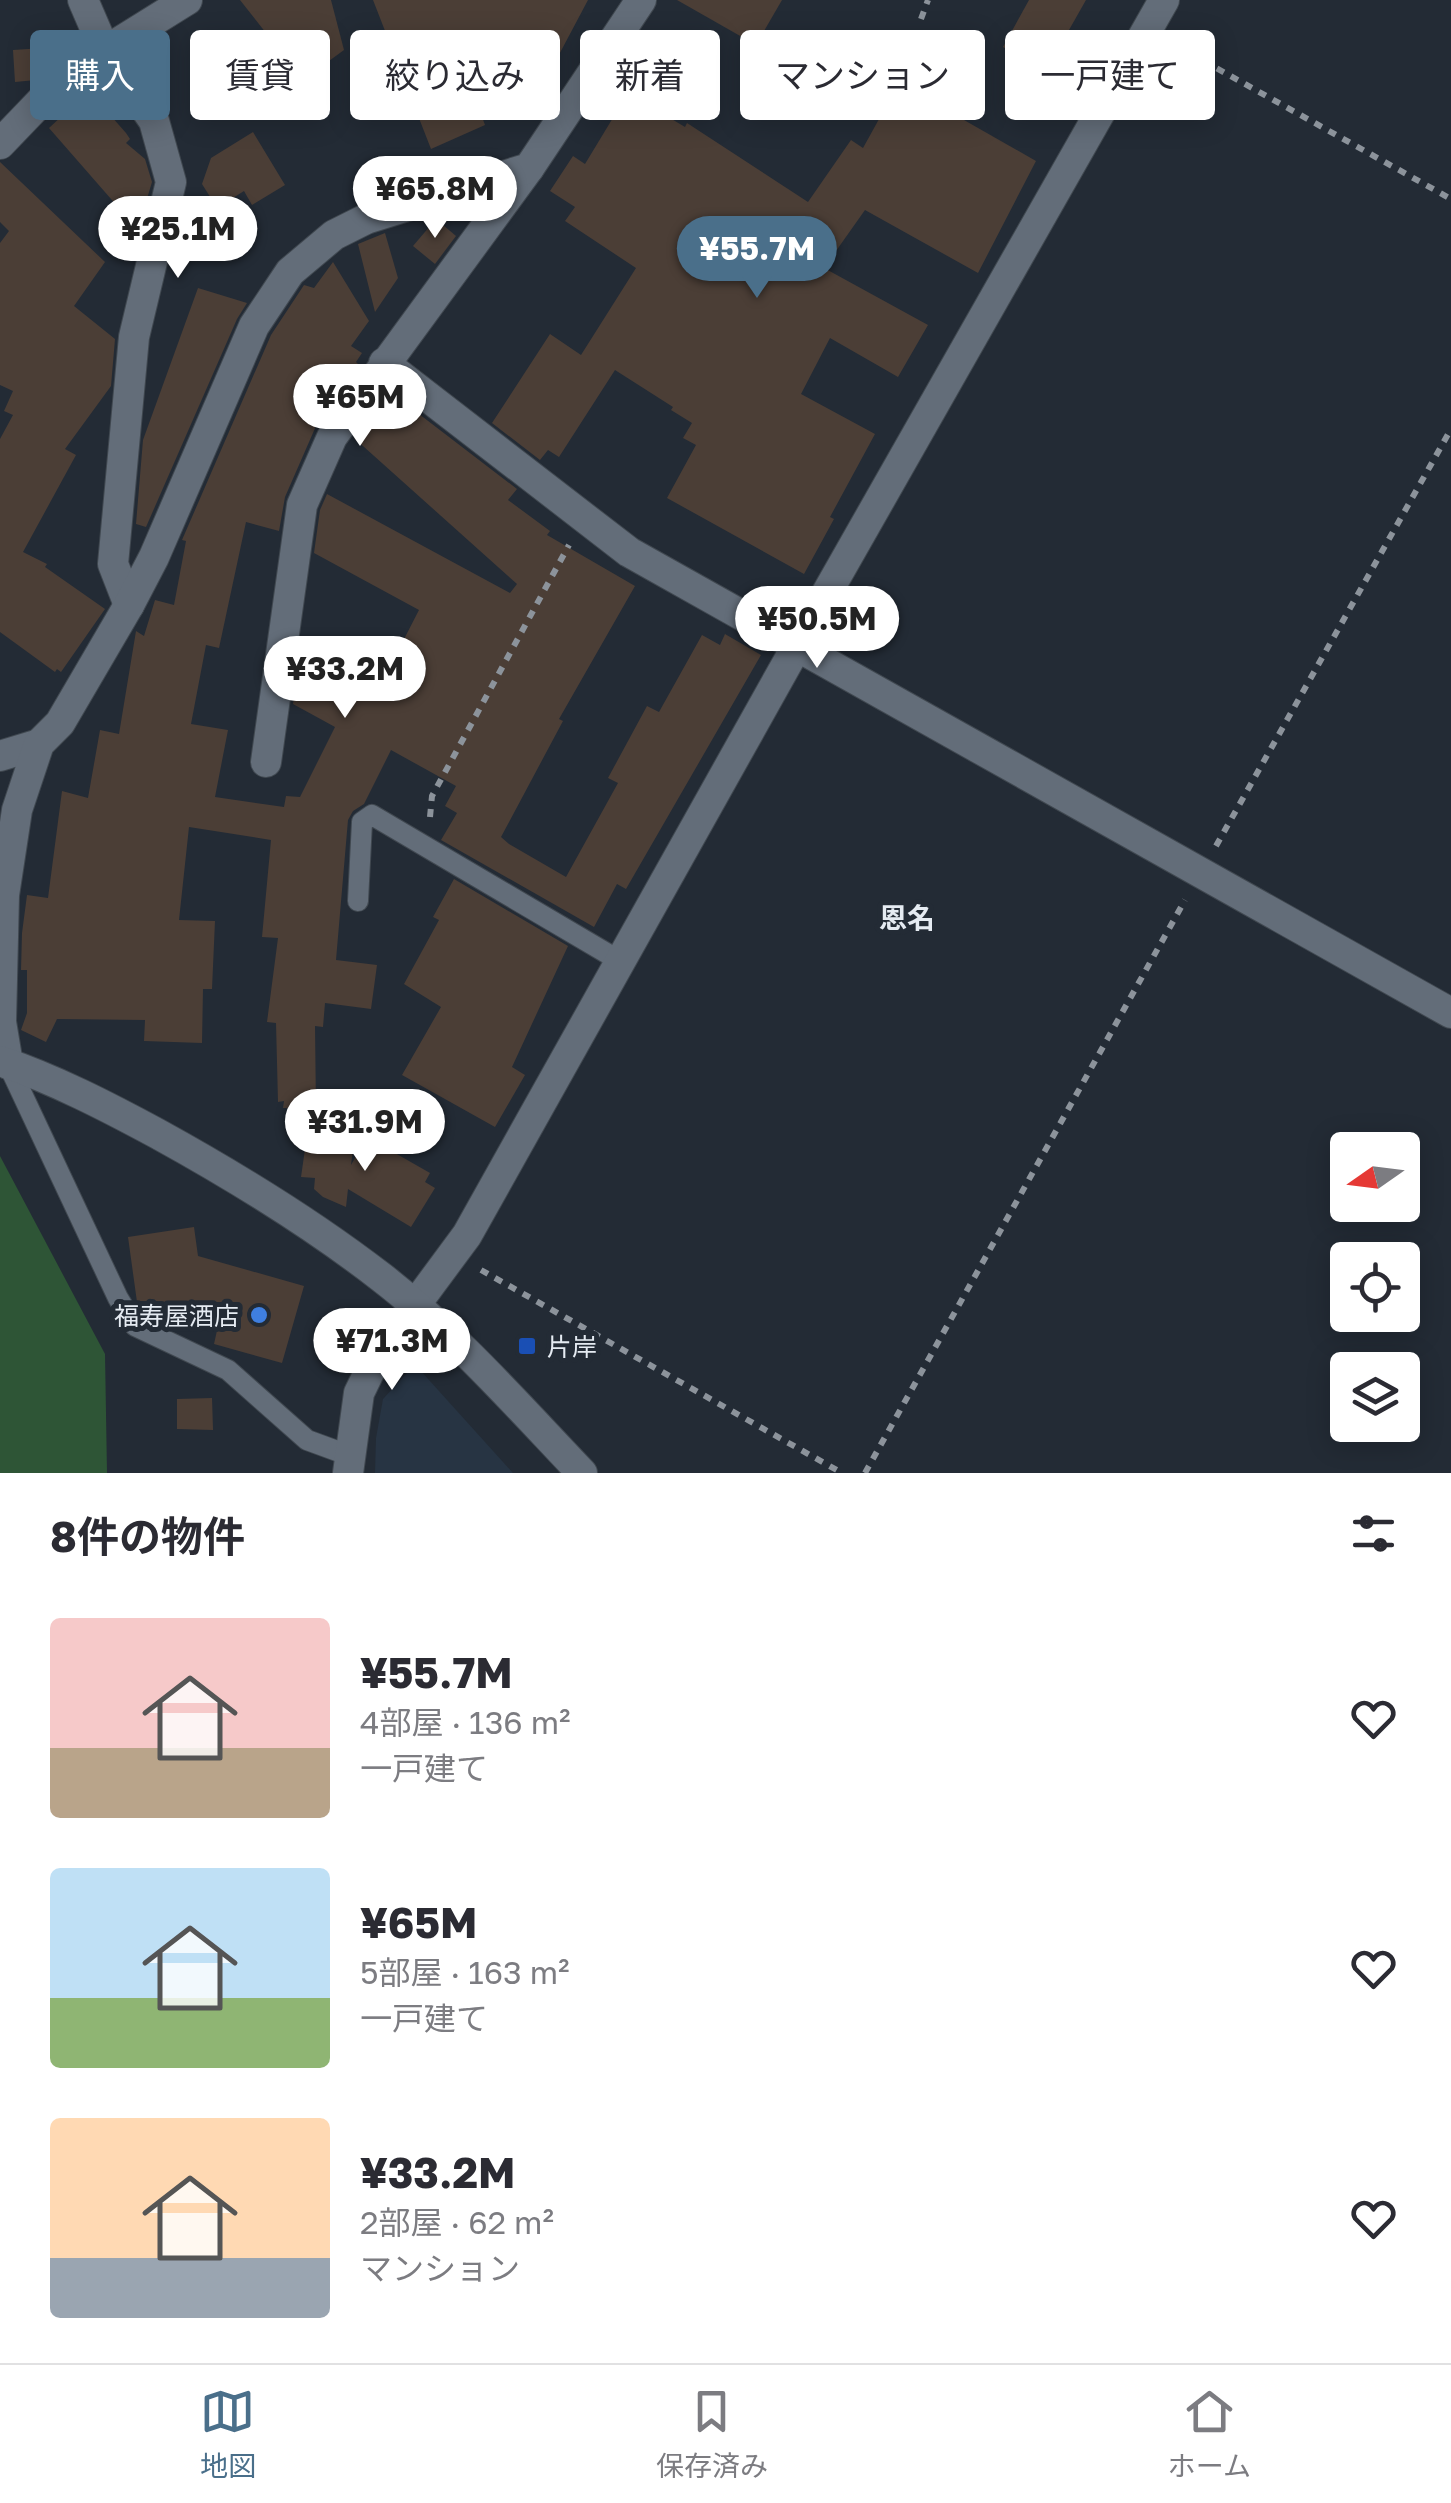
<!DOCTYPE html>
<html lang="ja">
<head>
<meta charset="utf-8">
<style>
  body { margin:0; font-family:"Golos Text","Noto Sans JP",sans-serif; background:#f2f2f3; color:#2b2b33; height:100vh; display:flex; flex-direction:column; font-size:38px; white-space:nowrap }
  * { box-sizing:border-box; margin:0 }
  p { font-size:32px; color:#7c7c81 }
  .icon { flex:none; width:55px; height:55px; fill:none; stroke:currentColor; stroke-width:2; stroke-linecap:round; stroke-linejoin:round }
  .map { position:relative; height:1473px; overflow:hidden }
  .sheet { display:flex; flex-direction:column; background:#fff; flex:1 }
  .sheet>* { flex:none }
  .hud { position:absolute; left:30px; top:30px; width:1392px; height:90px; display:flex; gap:20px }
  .needle { width:65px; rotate:256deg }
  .fabs { position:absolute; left:1330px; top:1132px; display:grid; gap:20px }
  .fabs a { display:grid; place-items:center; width:90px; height:90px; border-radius:10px; background:#fff; box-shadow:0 5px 25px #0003; font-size:50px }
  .price { position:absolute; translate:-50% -85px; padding:0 22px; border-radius:35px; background:#fff; color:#222; font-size:32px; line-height:65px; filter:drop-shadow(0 2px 5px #0008) }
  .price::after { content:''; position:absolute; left:50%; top:60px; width:30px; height:22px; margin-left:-15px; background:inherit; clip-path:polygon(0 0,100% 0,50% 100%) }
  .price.active { background:#4a6f8a; color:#fff }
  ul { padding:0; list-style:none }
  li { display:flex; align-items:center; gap:30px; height:250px; padding:0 50px }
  li span { display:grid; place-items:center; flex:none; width:280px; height:200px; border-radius:10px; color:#555 }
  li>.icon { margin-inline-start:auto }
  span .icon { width:120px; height:120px; fill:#fffc; stroke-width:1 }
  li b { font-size:42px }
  h2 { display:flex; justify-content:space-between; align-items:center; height:120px; padding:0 50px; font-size:42px }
  .chip { padding:0 35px; border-radius:10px; background:#fff; box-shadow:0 5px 25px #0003; font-size:35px; line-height:90px }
  .chip.active { background:#4a6f8a; color:#fff }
  .tabs { display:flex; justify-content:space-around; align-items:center; height:140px; border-top:2px solid #e1e1e2; background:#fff; font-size:28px; color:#7c7c81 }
  .tabs a { display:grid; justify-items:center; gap:5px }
  .tabs .active { color:#4a6f8a }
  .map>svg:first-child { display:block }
  .built { fill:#273443 }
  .green { fill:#2e5536 }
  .building { fill:#4b3e36 }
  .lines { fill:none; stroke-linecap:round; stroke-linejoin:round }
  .lane-casing { stroke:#404850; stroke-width:22 }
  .street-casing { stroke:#404850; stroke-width:32 }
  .secondary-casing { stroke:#404850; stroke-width:32 }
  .path { stroke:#8c939b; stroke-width:6; stroke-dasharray:8 8; stroke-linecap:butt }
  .lane { stroke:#636d79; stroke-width:20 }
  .street { stroke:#636d79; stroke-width:30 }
  .secondary { stroke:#636d79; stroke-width:30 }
  .shop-dot { fill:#3f7fe0; stroke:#232b35; stroke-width:4 }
  .transit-dot { fill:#1a4fb4; stroke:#232b35; stroke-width:4 }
  .labels { text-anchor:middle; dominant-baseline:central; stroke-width:10; stroke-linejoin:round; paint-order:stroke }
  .poi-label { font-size:25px; fill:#e5ebf2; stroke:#232b35; text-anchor:end }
  .neighbourhood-label { font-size:28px; font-weight:bold; fill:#e5ebf2; stroke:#232b35 }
</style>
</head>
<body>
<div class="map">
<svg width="1451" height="1473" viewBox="0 0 1451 1473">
  <rect width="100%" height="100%" fill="#232b35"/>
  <!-- built -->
  <path class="built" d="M420,1370l93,103h-138l1,-35 7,-39 25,-27z"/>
  <!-- green -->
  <path class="green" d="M0,1156l105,198 2,119h-107z"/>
  <!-- building -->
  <g class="building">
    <path d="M240,0h91l13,50 -41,30z"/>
    <path d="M373,0h215l-35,66 -13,-8 -6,10 -32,-20 -26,53 9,24 -54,24z"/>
    <path d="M677,0h105l-26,45z"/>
    <path d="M1029,0h57l-38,67 -7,-4 -2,4 -36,-20z"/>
    <path d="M44,48l3,24 -11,8 -21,2 -2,-32z"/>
    <path d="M799,50l31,17 -17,31 -31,-18z"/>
    <path d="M899,83l137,78 -58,112 -113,-63 -41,58 104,57 -30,52 -68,-39 -29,56 74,40 -45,83 4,2 -30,55 -137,-76 29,-53 -13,-7 9,-15 -21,-13 2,-3 -58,-37 -56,87 -11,-7 -8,10 -48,-37 58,-89 31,21 55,-87 -71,-47 10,-14 -25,-16 23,-35 12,8 43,-71 57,34 2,-4 121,79 43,-62 12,8z"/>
    <path d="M89,91l37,42 4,6 -4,4 19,16 7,23 -12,40 -4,-3 -4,4 -83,-95z"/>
    <path d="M253,132l32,53 -33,20 -8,-14 -27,17 -15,-24 9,-26z"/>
    <path d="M0,162l105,100 -31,44 41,33 -4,47 -46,63 11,6 -53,97 24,12 -2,3 60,42 -44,63 -4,-3 -2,3 -55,-40v-193l13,-24 -9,-4 9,-20 -13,-6v-142l9,-12 -9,-9z"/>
    <path d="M436,219l20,17 -21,28 -22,-18z"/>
    <path d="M385,233l13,45 -23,34 -17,-68z"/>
    <path d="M333,262l36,59 -18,25 11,7 -6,9 4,4 -34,47 -3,-3 -38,87 -6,34 -33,-9 -27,126 -13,-3 -15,79 37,6 -13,67 69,10 2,-11 14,1 35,-70 -42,-23 3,-20 22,-39 65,35 36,-70 -105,-57 6,-43 7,-16 183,99 7,-9 -163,-146 35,-47 128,98 -9,11 42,31 -3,4 88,51 -76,133 4,2 -62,116 8,7 57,33 52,-94 -10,-5 39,-72 12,6 43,-77 18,10 5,-11 36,21 -135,234 -9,-5 -23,43 -153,-87 16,-27 -12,-7 11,-20 -65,-36 -27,54 -11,7 -5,9 -12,140 41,5 -6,44 -46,-6 -2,24 -8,-1 1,82h-33l1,-7 -6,1 -2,-79 -9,-1 11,-84 -16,-1 9,-97 -82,-13 -10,93 36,1 -3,68h-9l-1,54 -58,-2 1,-21 -88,-1 -11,23 -25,-12 6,-17v-43h-6l1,-37 5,-38 21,3 14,-107 26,7 12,-68 19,4 17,-103 8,5 11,-36 19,5 12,-64 -4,-1 89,-205 33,-50 10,3z"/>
    <path d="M198,288l49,15 -10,16 -91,208 -10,-3 7,-84z"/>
    <path d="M454,879l114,67 -56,121 13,8 -30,52 -93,-52 39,-68 -37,-23 35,-64 -6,-3z"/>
    <path d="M308,1128l47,6 -4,31 16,-28 63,36 -5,9 10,6 -24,39 -63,-38 -2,18 -23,-10 -9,-8 1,-11 -14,-1z"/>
    <path d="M194,1227l4,29 106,30 -22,77 -68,-19 4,-18 -42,4 -3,-21 -30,3 -6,-10 -9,-65z"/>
    <path d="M212,1398l1,32 -36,-1v-30z"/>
  </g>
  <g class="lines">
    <!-- lane casing -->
    <g class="lane-casing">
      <g id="lane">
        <path d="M358,901l4,-79 10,-7 248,146"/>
        <path d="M8,1064l110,234 17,28 93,44 79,70 41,15"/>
      </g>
    </g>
    <!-- street casing -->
    <g class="street-casing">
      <g id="street">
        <path d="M83,0l22,51 49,70 17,61 -37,155 -21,227 16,41"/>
        <path d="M0,144l48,-50 57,-43 82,-51"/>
        <path d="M384,363l245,189 822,461"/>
        <path d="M0,756l39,-12"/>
        <path d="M266,762l36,-257 30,-68 197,-269"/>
        <path d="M8,1064l-7,-42 3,-127 13,-85 22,-66 21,-21 69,-118 25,-48 100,-231 36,-54 44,-37 32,-16 163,-51 112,-168"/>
        <path d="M348,1473l11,-80 17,-35 91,-123 345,-616 352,-619"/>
      </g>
    </g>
    <!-- secondary casing -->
    <g class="secondary-casing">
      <path id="secondary" d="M0,1061c54,18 108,46 158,73 78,43 153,89 223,143 74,57 137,129 201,196"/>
    </g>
    <!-- path -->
    <g class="path">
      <path d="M921,19l7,-19"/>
      <path d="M1175,45l276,154"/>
      <path d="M430,817l2,-21 137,-251"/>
      <path d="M1216,846l235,-417"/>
      <path d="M481,1270l361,203"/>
      <path d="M865,1473l320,-573"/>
    </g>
    <!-- lane -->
    <use href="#lane" class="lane"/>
    <!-- street -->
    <use href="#street" class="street"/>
    <!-- secondary -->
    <use href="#secondary" class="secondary"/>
  </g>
  <!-- markers -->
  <circle class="shop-dot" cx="259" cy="1315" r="10"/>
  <rect class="transit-dot" x="517" y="1336" width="20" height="20" rx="5"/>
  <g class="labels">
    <!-- poi labels -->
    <g class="poi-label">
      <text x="239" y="1315">福寿屋酒店</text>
      <text x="547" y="1346" text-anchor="start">片岸</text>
    </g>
    <!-- neighbourhood labels -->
    <g class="neighbourhood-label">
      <text x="907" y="917">恩名</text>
    </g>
  </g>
</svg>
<div class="fabs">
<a><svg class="needle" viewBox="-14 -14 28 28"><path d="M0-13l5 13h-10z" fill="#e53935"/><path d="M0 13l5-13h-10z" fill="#7c7c81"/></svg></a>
<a><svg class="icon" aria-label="locate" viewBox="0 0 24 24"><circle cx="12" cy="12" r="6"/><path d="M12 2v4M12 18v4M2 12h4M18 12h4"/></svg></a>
<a><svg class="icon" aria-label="layers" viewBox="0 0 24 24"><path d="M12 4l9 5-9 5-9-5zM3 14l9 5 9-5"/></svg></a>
</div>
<b class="price" style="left:435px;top:241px">¥65.8M</b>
<b class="price" style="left:178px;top:281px">¥25.1M</b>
<b class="price active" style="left:757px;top:301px">¥55.7M</b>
<b class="price" style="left:360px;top:449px">¥65M</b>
<b class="price" style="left:817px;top:671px">¥50.5M</b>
<b class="price" style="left:345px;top:721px">¥33.2M</b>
<b class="price" style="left:365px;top:1174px">¥31.9M</b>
<b class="price" style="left:392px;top:1393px">¥71.3M</b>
<div class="hud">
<a class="chip active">購入</a>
<a class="chip">賃貸</a>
<a class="chip">絞り込み</a>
<a class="chip">新着</a>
<a class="chip">マンション</a>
<a class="chip">一戸建て</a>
</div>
</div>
<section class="sheet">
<h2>8件の物件<svg class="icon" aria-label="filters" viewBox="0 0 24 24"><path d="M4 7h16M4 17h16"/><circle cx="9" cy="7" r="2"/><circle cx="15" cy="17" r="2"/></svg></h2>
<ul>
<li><span style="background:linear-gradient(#f6c9c9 65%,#b9a48a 0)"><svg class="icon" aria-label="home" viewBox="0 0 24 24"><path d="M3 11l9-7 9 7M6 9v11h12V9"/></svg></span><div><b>¥55.7M</b><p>4部屋 · 136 m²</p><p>一戸建て</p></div><svg class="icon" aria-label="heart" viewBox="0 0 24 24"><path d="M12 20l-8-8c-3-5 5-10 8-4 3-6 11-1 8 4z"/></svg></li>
<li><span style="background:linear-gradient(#bfe0f5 65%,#8fb573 0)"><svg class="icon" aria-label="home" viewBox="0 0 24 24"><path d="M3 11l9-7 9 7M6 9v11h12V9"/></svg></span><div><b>¥65M</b><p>5部屋 · 163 m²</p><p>一戸建て</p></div><svg class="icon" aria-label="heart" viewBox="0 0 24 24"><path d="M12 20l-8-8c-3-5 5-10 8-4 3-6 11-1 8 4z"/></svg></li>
<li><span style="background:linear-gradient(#ffd9b3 70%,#9aa5b1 0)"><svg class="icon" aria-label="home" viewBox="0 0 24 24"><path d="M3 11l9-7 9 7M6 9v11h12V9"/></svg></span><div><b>¥33.2M</b><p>2部屋 · 62 m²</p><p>マンション</p></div><svg class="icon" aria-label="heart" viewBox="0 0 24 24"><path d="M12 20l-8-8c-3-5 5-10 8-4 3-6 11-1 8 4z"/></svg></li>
</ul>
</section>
<nav class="tabs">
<a class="active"><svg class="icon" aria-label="map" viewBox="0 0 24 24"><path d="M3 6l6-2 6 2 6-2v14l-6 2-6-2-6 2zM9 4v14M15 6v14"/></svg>地図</a>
<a><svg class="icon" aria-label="saved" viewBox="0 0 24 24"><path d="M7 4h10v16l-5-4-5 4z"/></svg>保存済み</a>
<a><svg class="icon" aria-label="home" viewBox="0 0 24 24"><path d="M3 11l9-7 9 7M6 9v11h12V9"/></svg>ホーム</a>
</nav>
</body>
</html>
